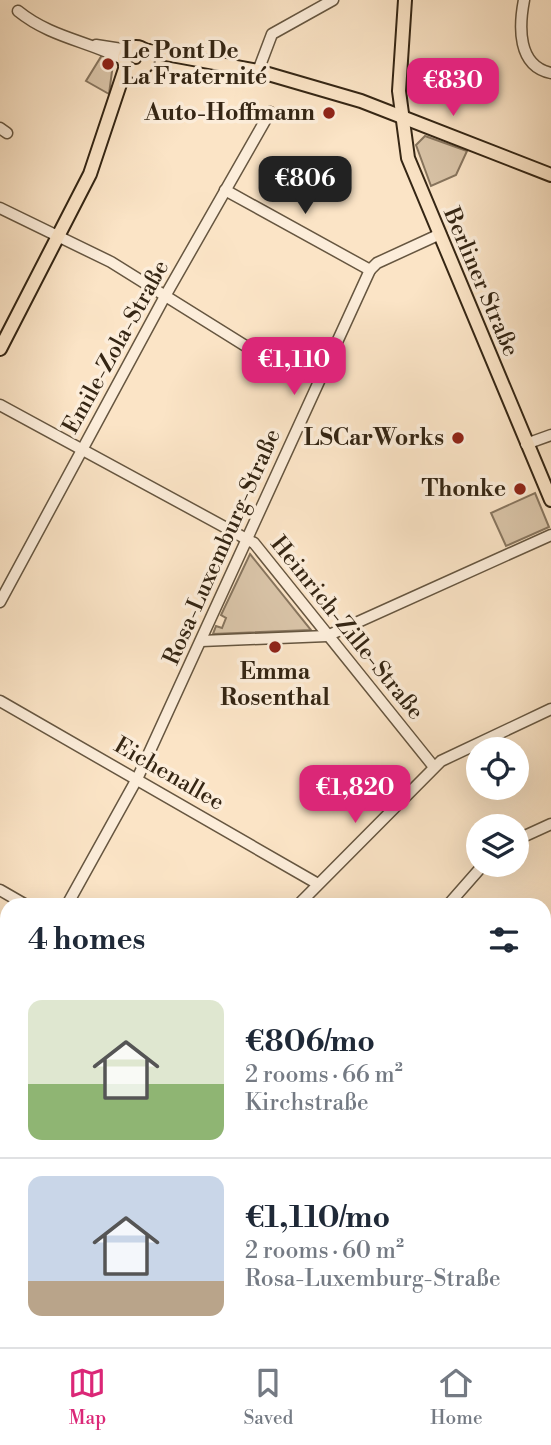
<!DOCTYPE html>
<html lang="en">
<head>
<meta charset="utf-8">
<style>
  body { margin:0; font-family:"Libre Bodoni",serif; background:#f6f6f7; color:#1f2937; height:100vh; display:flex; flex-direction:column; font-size:26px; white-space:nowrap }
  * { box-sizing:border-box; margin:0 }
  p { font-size:23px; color:#747a83 }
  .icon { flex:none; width:38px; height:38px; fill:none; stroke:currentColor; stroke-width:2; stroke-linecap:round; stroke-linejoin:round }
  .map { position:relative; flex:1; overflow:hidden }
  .sheet { position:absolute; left:0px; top:898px; width:551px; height:450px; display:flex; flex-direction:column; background:#fff; border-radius:21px 21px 0 0; box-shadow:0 7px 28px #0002 }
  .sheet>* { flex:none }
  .fabs { position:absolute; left:466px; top:737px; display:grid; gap:14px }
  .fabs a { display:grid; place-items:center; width:63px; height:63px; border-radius:50%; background:#fff; box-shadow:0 7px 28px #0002; font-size:35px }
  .price { position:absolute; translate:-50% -60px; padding:0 16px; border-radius:14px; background:#db2777; color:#fff; font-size:23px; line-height:46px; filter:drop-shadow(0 2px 4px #0008) }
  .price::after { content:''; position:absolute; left:50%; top:42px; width:21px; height:16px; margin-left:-10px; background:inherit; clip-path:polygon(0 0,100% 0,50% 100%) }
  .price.on { background:#222; color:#fff }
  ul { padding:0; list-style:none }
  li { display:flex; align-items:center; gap:21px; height:175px; padding:0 28px }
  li+li { border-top:2px solid #e0e1e3 }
  li span { display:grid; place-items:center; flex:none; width:196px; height:140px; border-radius:14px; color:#555 }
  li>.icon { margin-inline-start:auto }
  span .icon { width:84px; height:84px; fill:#fffc; stroke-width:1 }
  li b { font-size:30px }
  h2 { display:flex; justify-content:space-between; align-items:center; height:84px; padding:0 28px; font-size:30px }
  .tab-bar { display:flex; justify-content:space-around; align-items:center; height:98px; border-top:2px solid #e0e1e3; background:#fff; font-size:19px; color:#747a83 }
  .tab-bar a { display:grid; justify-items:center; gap:4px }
  .tab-bar .on { color:#db2777 }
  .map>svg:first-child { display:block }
  .green { fill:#d9c4a8; stroke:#87755e; stroke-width:2 }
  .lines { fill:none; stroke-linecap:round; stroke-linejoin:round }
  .minor-casing { stroke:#665640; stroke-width:13 }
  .major-casing { stroke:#352614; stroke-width:16 }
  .minor { stroke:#fcedda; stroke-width:10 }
  .major { stroke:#fbe4c6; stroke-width:12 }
  .poi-dot { fill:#8f2418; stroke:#fcedda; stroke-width:2.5 }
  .labels { text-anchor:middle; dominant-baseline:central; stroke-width:7; stroke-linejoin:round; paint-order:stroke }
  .poi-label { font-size:23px; font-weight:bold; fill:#352614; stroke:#fcedda; text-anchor:end }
  .street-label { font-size:23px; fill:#352614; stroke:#fcedda }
</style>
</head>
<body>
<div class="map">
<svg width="551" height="1347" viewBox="0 0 551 1347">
  <rect width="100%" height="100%" fill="#fbe4c6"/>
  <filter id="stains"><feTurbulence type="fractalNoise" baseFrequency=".00286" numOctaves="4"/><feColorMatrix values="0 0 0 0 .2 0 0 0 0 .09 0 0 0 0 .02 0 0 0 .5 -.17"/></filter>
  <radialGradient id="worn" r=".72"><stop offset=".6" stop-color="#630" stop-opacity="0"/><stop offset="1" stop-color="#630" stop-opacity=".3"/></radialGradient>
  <!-- green -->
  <g class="green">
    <path d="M102,55l11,9 -4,30 -23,-13z"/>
    <path d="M425,136l42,15 -11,24 -25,11 -15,-41z"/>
    <path d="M535,493l14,34 -43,19 -15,-33z"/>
    <path d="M250,554l61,76 -98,4 3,-8 6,2 4,-10 -5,-3z"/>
  </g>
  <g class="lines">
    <!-- minor casing -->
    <g class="minor-casing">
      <g id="minor">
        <path d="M524,0c-5,26 -7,66 27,73"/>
        <path d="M18,11c32,26 69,30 105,48"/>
        <path d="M96,45l32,5"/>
        <path d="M258,71l14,-37 61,-34"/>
        <path d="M0,128l7,5"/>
        <path d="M225,190l145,80"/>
        <path d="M0,208l111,54 141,88"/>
        <path d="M0,405l254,138 180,224"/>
        <path d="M526,444l25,-9"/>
        <path d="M0,602l164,-304 106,-186"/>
        <path d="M201,641l126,-5 224,-101"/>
        <path d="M0,701l318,183"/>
        <path d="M516,840l35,-16"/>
        <path d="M0,890l26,15"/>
        <path d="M67,905l71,-128 232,-507 7,-7 61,-28"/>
        <path d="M298,905l143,-144 110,-52"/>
        <path d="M448,905l36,-41"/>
        <path d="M0,962l7,1"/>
        <path d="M0,1021l7,-12"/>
        <path d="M544,1062l7,-12"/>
        <path d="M0,1087l7,1"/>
        <path d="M200,1340v7"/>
        <path d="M456,1340l5,4 14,-1"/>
        <path d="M77,1347l2,-7"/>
      </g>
    </g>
    <!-- major casing -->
    <g class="major-casing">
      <g id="major">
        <path d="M405,0l-6,91 9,67 143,342"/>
        <circle cx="136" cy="59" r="12"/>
        <path d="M144,50l114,21 103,30 190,74"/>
        <path d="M0,349l90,-175 36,-108"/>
        <path d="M0,1213l7,2"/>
        <path d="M544,1273h7"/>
      </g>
    </g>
    <!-- minor -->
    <use href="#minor" class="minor"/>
    <!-- major -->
    <use href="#major" class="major"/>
  </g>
  <!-- markers -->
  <g class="poi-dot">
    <circle cx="108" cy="64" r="7"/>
    <circle cx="329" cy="113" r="7"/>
    <circle cx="458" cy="438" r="7"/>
    <circle cx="520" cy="489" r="7"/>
    <circle cx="275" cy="647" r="7"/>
  </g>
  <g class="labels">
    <!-- poi labels -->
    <g class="poi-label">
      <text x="122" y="51" text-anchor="start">Le Pont De<tspan x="122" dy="26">La Fraternité</tspan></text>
      <text x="315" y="113">Auto-Hoffmann</text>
      <text x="444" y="438">LSCarWorks</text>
      <text x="506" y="489">Thonke</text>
      <text x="275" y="672" text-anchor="middle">Emma<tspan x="275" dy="26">Rosenthal</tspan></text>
    </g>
    <!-- street labels -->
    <g class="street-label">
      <text transform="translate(481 282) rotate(67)">Berliner Straße</text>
      <text transform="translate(116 347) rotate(-61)">Emile-Zola-Straße</text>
      <text transform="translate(222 547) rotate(-66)">Rosa-Luxemburg-Straße</text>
      <text transform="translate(347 628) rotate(51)">Heinrich-Zille-Straße</text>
      <text transform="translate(169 774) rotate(30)">Eichenallee</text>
    </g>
  </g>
  <rect width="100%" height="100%" filter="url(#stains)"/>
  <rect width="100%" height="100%" fill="url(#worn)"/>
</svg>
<div class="fabs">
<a><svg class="icon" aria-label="locate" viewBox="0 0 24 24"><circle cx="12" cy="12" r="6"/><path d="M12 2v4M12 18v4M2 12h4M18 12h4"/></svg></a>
<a><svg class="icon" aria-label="layers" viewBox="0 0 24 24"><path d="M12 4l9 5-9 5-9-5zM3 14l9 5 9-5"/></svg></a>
</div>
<b class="price" style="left:453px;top:118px">€830</b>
<b class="price on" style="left:305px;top:216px">€806</b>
<b class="price" style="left:294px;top:397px">€1,110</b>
<b class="price" style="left:355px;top:825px">€1,820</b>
<section class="sheet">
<h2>4 homes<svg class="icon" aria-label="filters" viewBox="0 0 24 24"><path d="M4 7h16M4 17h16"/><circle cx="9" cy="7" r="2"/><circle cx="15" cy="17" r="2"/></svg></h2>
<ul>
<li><span style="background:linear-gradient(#dfe7d0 60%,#8fb573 0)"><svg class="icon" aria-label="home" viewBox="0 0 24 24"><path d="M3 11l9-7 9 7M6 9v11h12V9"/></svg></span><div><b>€806/mo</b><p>2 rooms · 66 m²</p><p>Kirchstraße</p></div></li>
<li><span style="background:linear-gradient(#c9d6e8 75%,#b9a48a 0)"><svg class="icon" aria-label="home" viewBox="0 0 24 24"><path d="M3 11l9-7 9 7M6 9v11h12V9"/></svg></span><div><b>€1,110/mo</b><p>2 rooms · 60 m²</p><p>Rosa-Luxemburg-Straße</p></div></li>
</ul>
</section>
</div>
<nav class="tab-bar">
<a class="on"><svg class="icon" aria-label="map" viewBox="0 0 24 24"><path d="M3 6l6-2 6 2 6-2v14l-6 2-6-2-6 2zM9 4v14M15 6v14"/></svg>Map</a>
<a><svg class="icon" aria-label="saved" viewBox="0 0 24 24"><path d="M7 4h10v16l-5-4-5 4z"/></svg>Saved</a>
<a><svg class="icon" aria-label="home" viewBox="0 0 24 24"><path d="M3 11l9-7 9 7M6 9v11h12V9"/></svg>Home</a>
</nav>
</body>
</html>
